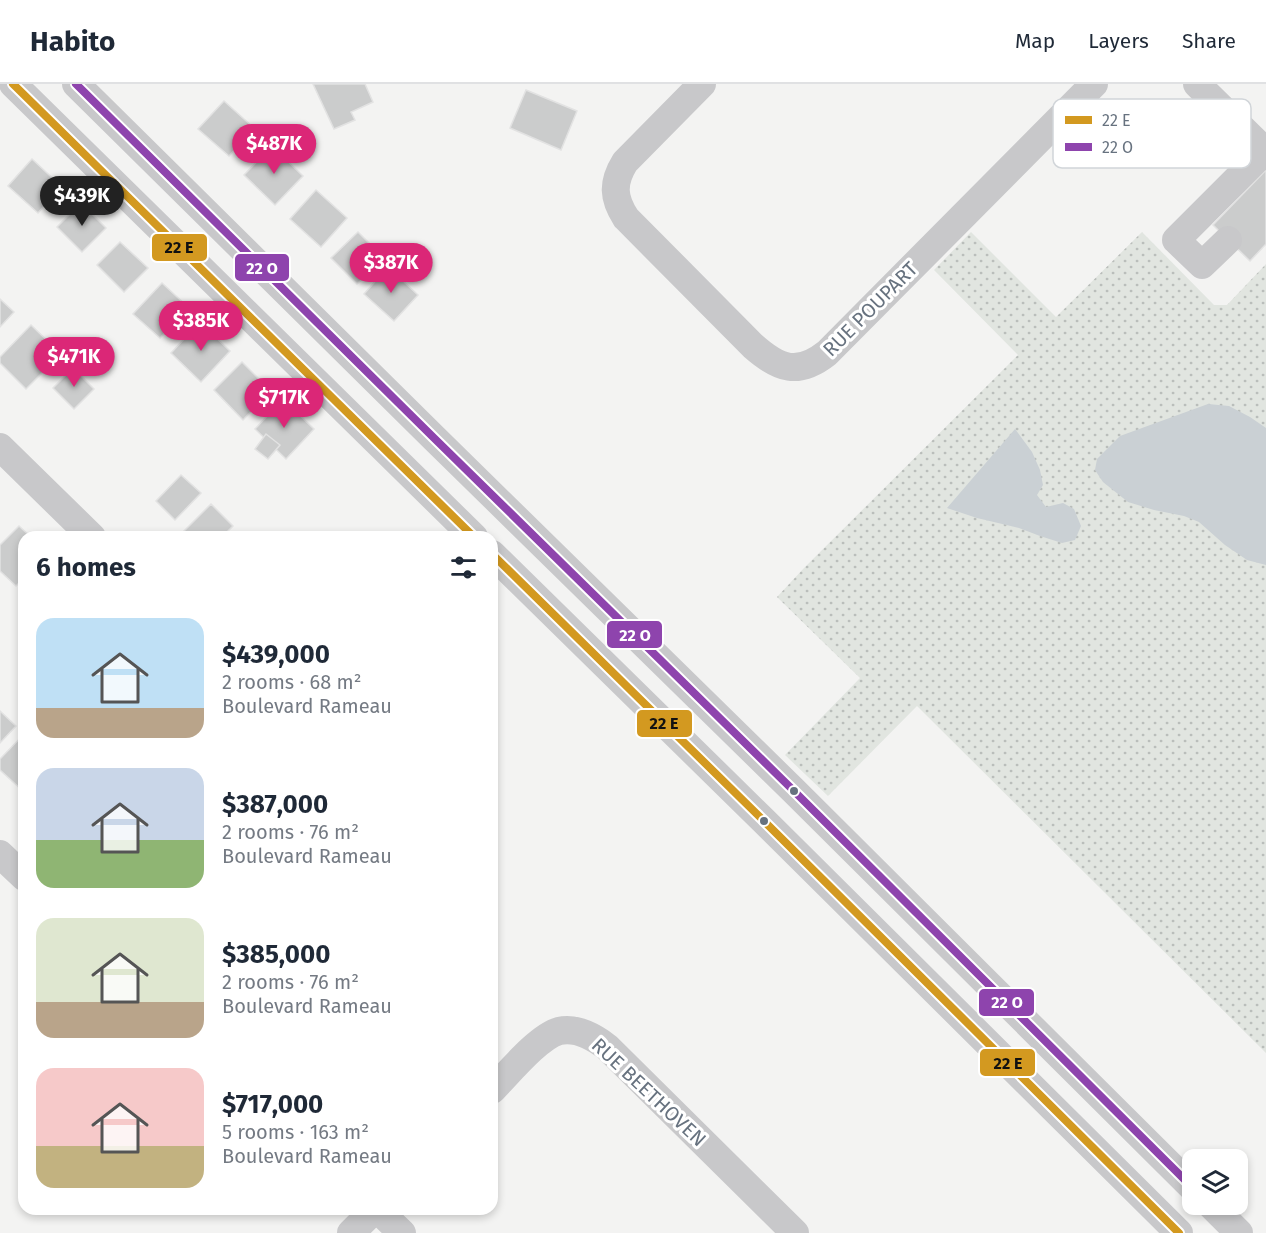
<!DOCTYPE html>
<html lang="en">
<head>
<meta charset="utf-8">
<style>
  body { margin:0; font-family:"Fira Sans",sans-serif; background:#f6f6f7; color:#1f2937; height:100vh; display:flex; flex-direction:column; font-size:22px; white-space:nowrap }
  * { box-sizing:border-box; margin:0 }
  p { font-size:20px; color:#747a83 }
  .icon { flex:none; width:33px; height:33px; fill:none; stroke:currentColor; stroke-width:2; stroke-linecap:round; stroke-linejoin:round }
  .map { position:relative; flex:1; overflow:hidden }
  .sheet { position:absolute; left:18px; top:447px; width:480px; height:684px; display:flex; flex-direction:column; background:#fff; border-radius:18px; box-shadow:0 3px 9px #0003 }
  .sheet>* { flex:none }
  .controls { position:absolute; left:1182px; top:1065px; display:grid; gap:12px }
  .controls a { display:grid; place-items:center; width:66px; height:66px; border-radius:12px; background:#fff; box-shadow:0 3px 9px #0003; font-size:30px }
  .price { position:absolute; translate:-50% -51px; padding:0 14px; border-radius:21px; background:#db2777; color:#fff; font-size:20px; line-height:39px; filter:drop-shadow(0 2px 3px #0008) }
  .price::after { content:''; position:absolute; left:50%; top:36px; width:18px; height:14px; margin-left:-9px; background:inherit; clip-path:polygon(0 0,100% 0,50% 100%) }
  .price.active { background:#222; color:#fff }
  ul { padding:0; list-style:none }
  li { display:flex; align-items:center; gap:18px; height:150px; padding:0 18px }
  li span { display:grid; place-items:center; flex:none; width:168px; height:120px; border-radius:18px; color:#555 }
  li>.icon { margin-inline-start:auto }
  span .icon { width:72px; height:72px; fill:#fffc; stroke-width:1 }
  li b { font-size:26px }
  h2 { display:flex; justify-content:space-between; align-items:center; height:72px; padding:0 18px; font-size:26px }
  header { display:flex; align-items:center; gap:36px; box-sizing:border-box; height:84px; padding:0 30px; background:#fff; border-bottom:2px solid #e0e1e3 }
  header strong { font-size:28px }
  nav { display:flex; gap:33px; margin-inline-start:auto; font-size:21px }
  .map>svg:first-child { display:block }
  .park { fill:url(#park-dots) }
  .water { fill:#cad0d4 }
  .building { fill:#cbcccc; stroke:#e2e2e2; stroke-width:1.5 }
  .lines { fill:none; stroke-linecap:round; stroke-linejoin:round }
  .minor { stroke:#c8c8ca; stroke-width:28 }
  .bus-1-casing { stroke:#fff; stroke-width:12 }
  .bus-2-casing { stroke:#fff; stroke-width:12 }
  .bus-1 { stroke:#d39920; stroke-width:8 }
  .bus-2 { stroke:#8e44ad; stroke-width:8 }
  .bus-dot { fill:#67727f; stroke:#fff; stroke-width:2 }
  .labels { text-anchor:middle; dominant-baseline:central; stroke-width:6; stroke-linejoin:round; paint-order:stroke }
  .street-label { font-size:20px; fill:#67727f; stroke:#fff }
  .key { fill:#fff; stroke:#d1d5d9; stroke-width:1.5 }
  .key-label { font-size:16px; fill:#67727f }
  .line-badge { stroke:#fff; stroke-width:2 }
  .badge-label { font-size:16px; text-anchor:middle; font-weight:bold; fill:#fff }
  .pale-badge-label { font-size:16px; text-anchor:middle; font-weight:bold; fill:#111 }
</style>
</head>
<body>
<header>
<strong>Habito</strong>
<nav><a>Map</a><a>Layers</a><a>Share</a></nav>
</header>
<div class="map">
<svg width="1266" height="1149" viewBox="0 0 1266 1149">
  <defs>
    <pattern id="park-dots" width="8" height="8" patternUnits="userSpaceOnUse" patternTransform="scale(1.5)"><rect width="8" height="8" fill="#e1e5e0"/><path d="M2 2h.1M6 6h.1" fill="none" stroke="#babebb" stroke-width="1.8" stroke-linecap="round"/></pattern>
  </defs>
  <rect width="100%" height="100%" fill="#f3f3f2"/>
  <!-- park -->
  <path class="park" d="M971,148l85,85 86,-85 72,73h13l39,-41v789l-349,-347 -89,90 -43,-41 75,-77 -83,-81 27,-29 214,-213 -84,-85z"/>
  <!-- water -->
  <g class="water">
    <path d="M1208,320l21,2 21,11 16,11v137l-19,-5 -22,-15 -26,-23 -15,-6 -30,-6 -26,-8 -25,-20 -8,-12 2,-11 23,-23z"/>
    <path d="M1015,345l17,23 8,18 3,15 -6,10 9,12 17,-4 11,6 7,17 -6,14 -13,3 -22,-7 -21,-8 -42,-10 -30,-10z"/>
  </g>
  <!-- building -->
  <g class="building">
    <path d="M313,0h52l8,18 -22,10 4,8 -21,9z"/>
    <path d="M526,6l51,21 -16,39 -51,-22z"/>
    <path d="M224,17l30,27 -25,28 -31,-27z"/>
    <path d="M272,62l31,30 -28,29 -31,-30z"/>
    <path d="M32,75l29,27 -23,27 -30,-27z"/>
    <path d="M1266,86v74l-16,17 -37,-36z"/>
    <path d="M316,106l31,28 -26,29 -31,-28z"/>
    <path d="M81,119l25,25 -24,24 -25,-25z"/>
    <path d="M358,148l26,26 -27,26 -26,-26z"/>
    <path d="M120,158l28,26 -24,24 -27,-27z"/>
    <path d="M388,183l30,28 -24,26 -30,-27z"/>
    <path d="M162,199l27,25 -29,30 -27,-24z"/>
    <path d="M0,215l14,13 -14,15z"/>
    <path d="M200,238l30,29 -29,31 -30,-29z"/>
    <path d="M31,241l30,29 -35,35 -26,-26v-6z"/>
    <path d="M242,278l29,29 -28,29 -29,-30z"/>
    <path d="M73,284l21,21 -20,20 -21,-21z"/>
    <path d="M283,315l31,30 -28,30 -31,-30z"/>
    <path d="M266,350l14,11 -12,14 -13,-10z"/>
    <path d="M181,391l20,18 -26,27 -19,-19z"/>
    <path d="M211,420l22,22 -11,11h-32l-6,-6z"/>
    <path d="M19,442l12,11h-7v41l-8,8 -16,-15v-26z"/>
    <path d="M0,627l16,15 -16,17z"/>
    <path d="M24,650v58l-24,-22v-11z"/>
  </g>
  <g class="lines">
    <!-- minor -->
    <g class="minor">
      <path d="M13,0l461,453"/>
      <path d="M76,0l358,354 360,353 398,396"/>
      <path d="M702,0l-77,78c-13,21 -12,36 1,56l127,128c26,23 45,30 74,7l267,-269"/>
      <path d="M1197,0l68,67 -89,89 26,25 26,-25"/>
      <path d="M0,363l92,90"/>
      <path d="M492,470l272,267 415,412"/>
      <path d="M0,770l24,23"/>
      <path d="M492,1006c16,-16 46,-53 67,-59 18,-4 35,6 48,16l188,186"/>
      <path d="M1210,1120l29,29"/>
      <path d="M377,1125l25,24"/>
      <path d="M351,1149l24,-24"/>
    </g>
    <!-- bus-1 casing -->
    <g class="bus-1-casing">
      <g id="bus-1">
        <path d="M13,0l461,453"/>
        <path d="M492,470l272,267 415,412"/>
      </g>
    </g>
    <!-- bus-2 casing -->
    <g class="bus-2-casing">
      <path id="bus-2" d="M76,0l358,354 360,353 398,396"/>
    </g>
    <!-- bus-1 -->
    <use href="#bus-1" class="bus-1"/>
    <!-- bus-2 -->
    <use href="#bus-2" class="bus-2"/>
  </g>
  <!-- markers -->
  <g class="bus-dot">
    <circle cx="794" cy="707" r="5"/>
    <circle cx="764" cy="737" r="5"/>
  </g>
  <g class="labels">
    <!-- street labels -->
    <g class="street-label">
      <text transform="translate(870 225) rotate(-45)">RUE POUPART</text>
      <text transform="translate(649 1008) rotate(43)">RUE BEETHOVEN</text>
    </g>
  </g>
  <!-- legend -->
  <rect x="1053" y="15" width="198" height="69" rx="9" class="key"/>
  <rect x="1065" y="32" width="27" height="8" fill="#d39920"/>
  <rect x="1065" y="59" width="27" height="8" fill="#8e44ad"/>
  <g class="key-label">
    <text x="1102" y="42">22 E</text>
    <text x="1102" y="69">22 O</text>
  </g>
  <g class="line-badge">
    <rect x="151" y="149" width="57" height="29" rx="6" fill="#d39920"/>
    <rect x="234" y="169" width="56" height="29" rx="6" fill="#8e44ad"/>
    <rect x="606" y="536" width="57" height="29" rx="6" fill="#8e44ad"/>
    <rect x="636" y="625" width="57" height="29" rx="6" fill="#d39920"/>
    <rect x="978" y="904" width="57" height="29" rx="6" fill="#8e44ad"/>
    <rect x="979" y="964" width="57" height="29" rx="6" fill="#d39920"/>
  </g>
  <g class="badge-label">
    <text x="262" y="190">22 O</text>
    <text x="635" y="557">22 O</text>
    <text x="1007" y="924">22 O</text>
  </g>
  <g class="pale-badge-label">
    <text x="179" y="169">22 E</text>
    <text x="664" y="645">22 E</text>
    <text x="1008" y="985">22 E</text>
  </g>
</svg>
<div class="controls">
<a><svg class="icon" aria-label="layers" viewBox="0 0 24 24"><path d="M12 4l9 5-9 5-9-5zM3 14l9 5 9-5"/></svg></a>
</div>
<b class="price" style="left:274px;top:91px">$487K</b>
<b class="price active" style="left:82px;top:143px">$439K</b>
<b class="price" style="left:391px;top:210px">$387K</b>
<b class="price" style="left:201px;top:268px">$385K</b>
<b class="price" style="left:74px;top:304px">$471K</b>
<b class="price" style="left:284px;top:345px">$717K</b>
<section class="sheet">
<h2>6 homes<svg class="icon" aria-label="filters" viewBox="0 0 24 24"><path d="M4 7h16M4 17h16"/><circle cx="9" cy="7" r="2"/><circle cx="15" cy="17" r="2"/></svg></h2>
<ul>
<li><span style="background:linear-gradient(#bfe0f5 75%,#b9a48a 0)"><svg class="icon" aria-label="home" viewBox="0 0 24 24"><path d="M3 11l9-7 9 7M6 9v11h12V9"/></svg></span><div><b>$439,000</b><p>2 rooms · 68 m²</p><p>Boulevard Rameau</p></div></li>
<li><span style="background:linear-gradient(#c9d6e8 60%,#8fb573 0)"><svg class="icon" aria-label="home" viewBox="0 0 24 24"><path d="M3 11l9-7 9 7M6 9v11h12V9"/></svg></span><div><b>$387,000</b><p>2 rooms · 76 m²</p><p>Boulevard Rameau</p></div></li>
<li><span style="background:linear-gradient(#dfe7d0 70%,#b9a48a 0)"><svg class="icon" aria-label="home" viewBox="0 0 24 24"><path d="M3 11l9-7 9 7M6 9v11h12V9"/></svg></span><div><b>$385,000</b><p>2 rooms · 76 m²</p><p>Boulevard Rameau</p></div></li>
<li><span style="background:linear-gradient(#f6c9c9 65%,#c2b280 0)"><svg class="icon" aria-label="home" viewBox="0 0 24 24"><path d="M3 11l9-7 9 7M6 9v11h12V9"/></svg></span><div><b>$717,000</b><p>5 rooms · 163 m²</p><p>Boulevard Rameau</p></div></li>
</ul>
</section>
</div>
</body>
</html>
